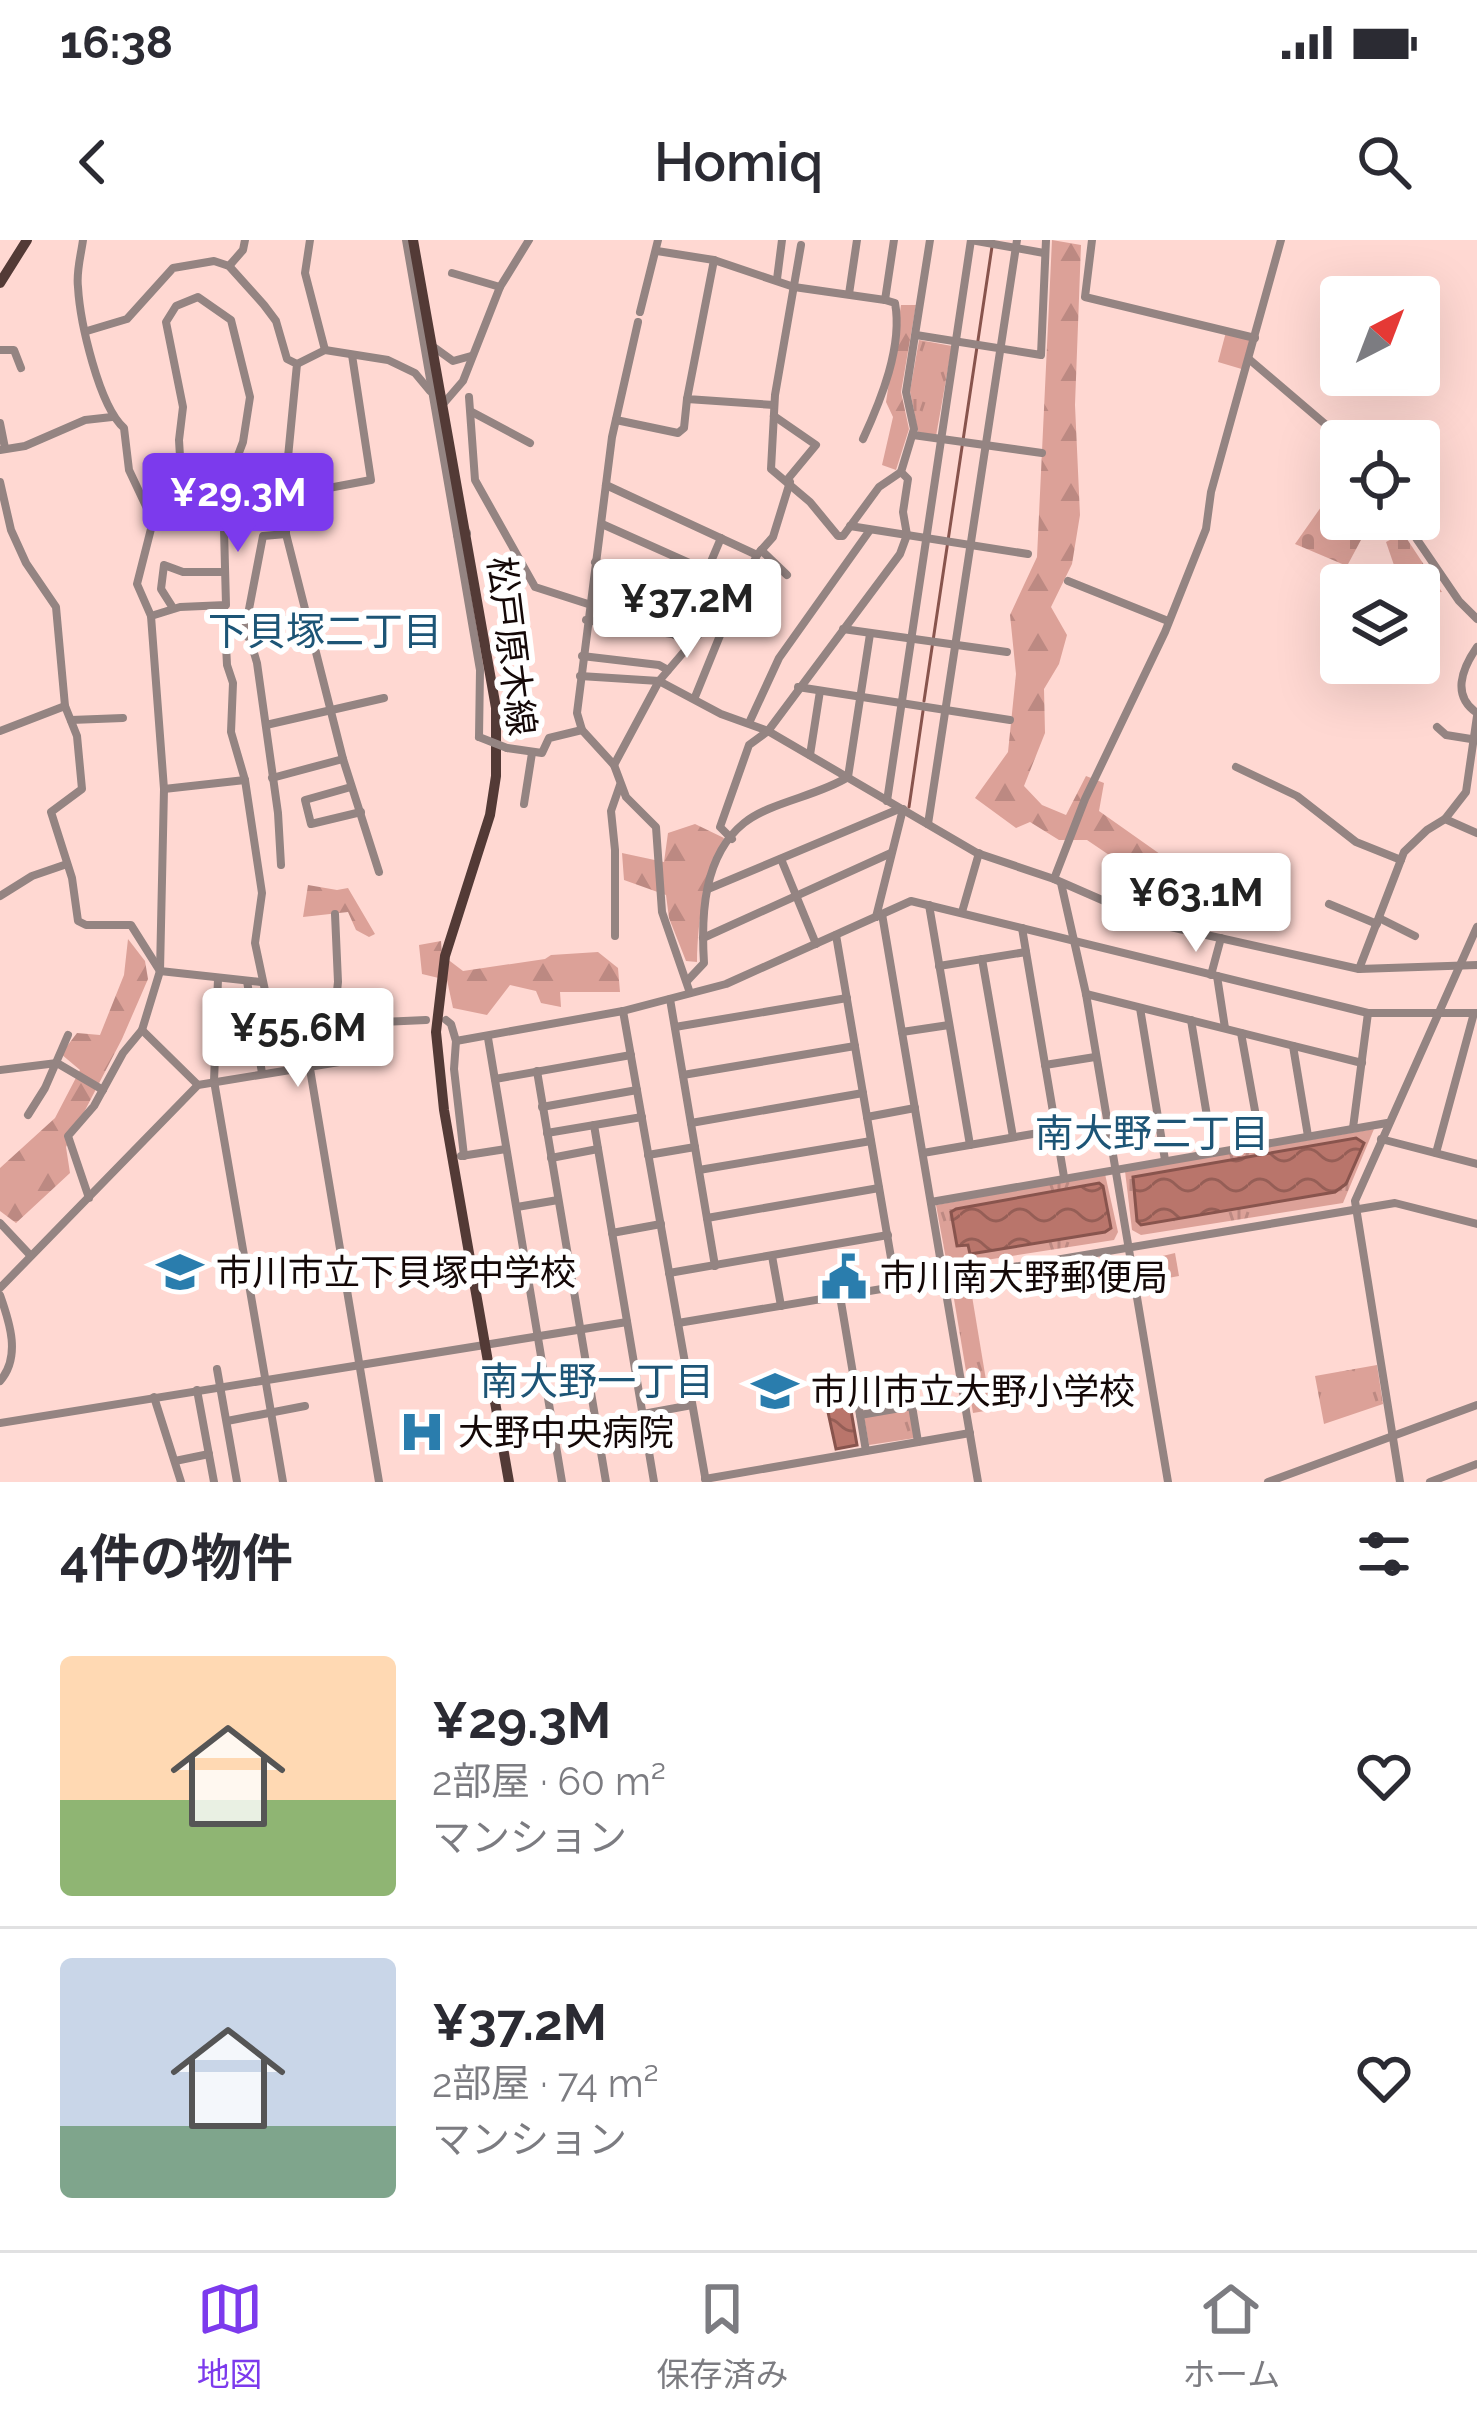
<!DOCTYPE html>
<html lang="ja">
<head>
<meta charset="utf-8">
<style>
  body { margin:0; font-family:Raleway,"Noto Sans JP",sans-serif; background:#f2f2f3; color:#2b2b33; height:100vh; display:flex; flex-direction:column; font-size:45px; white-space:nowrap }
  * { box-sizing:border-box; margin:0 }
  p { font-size:39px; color:#7c7c81 }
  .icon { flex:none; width:66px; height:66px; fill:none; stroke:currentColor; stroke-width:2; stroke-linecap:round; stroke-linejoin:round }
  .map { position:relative; height:1242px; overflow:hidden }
  .sheet { display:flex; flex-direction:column; background:#fff; flex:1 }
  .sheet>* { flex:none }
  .needle { width:78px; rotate:42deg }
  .fabs { position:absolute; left:1320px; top:36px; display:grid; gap:24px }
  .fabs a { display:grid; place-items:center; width:120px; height:120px; border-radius:12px; background:#fff; box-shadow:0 12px 48px #0002; font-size:60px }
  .price { position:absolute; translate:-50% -102px; padding:0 27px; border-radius:12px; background:#fff; color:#222; font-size:39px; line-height:78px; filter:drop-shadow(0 3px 6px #0008) }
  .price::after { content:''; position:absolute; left:50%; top:72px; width:36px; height:27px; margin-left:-18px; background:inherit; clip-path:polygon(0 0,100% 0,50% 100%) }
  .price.selected { background:#7c3aed; color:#fff }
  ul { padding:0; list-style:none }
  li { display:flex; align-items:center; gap:36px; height:300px; padding:0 60px }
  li+li { border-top:3px solid #e1e1e2 }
  li span { display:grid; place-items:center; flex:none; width:336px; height:240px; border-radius:12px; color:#555 }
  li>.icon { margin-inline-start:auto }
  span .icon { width:144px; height:144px; fill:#fffc; stroke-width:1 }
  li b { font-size:51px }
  h2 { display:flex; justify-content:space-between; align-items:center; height:144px; padding:0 60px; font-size:51px }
  .status { display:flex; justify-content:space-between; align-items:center; height:84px; padding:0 60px; background:#fff; direction:ltr }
  .status svg { height:33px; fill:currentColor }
  header { display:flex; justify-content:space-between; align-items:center; height:156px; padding:0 60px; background:#fff; font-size:54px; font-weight:600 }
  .tabs { display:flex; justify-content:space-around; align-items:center; height:168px; border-top:3px solid #e1e1e2; background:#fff; font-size:33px; color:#7c7c81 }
  .tabs a { display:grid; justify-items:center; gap:6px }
  .tabs .selected { color:#7c3aed }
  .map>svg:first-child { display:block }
  .grass { fill:#dca198 }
  .forest { fill:url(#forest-firs) }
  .cemetery { fill:url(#cemetery-stones) }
  .park { fill:url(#park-tufts) }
  .water { fill:url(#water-waves); stroke:#88544d; stroke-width:3 }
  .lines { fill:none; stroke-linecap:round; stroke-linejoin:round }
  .stream { stroke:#88544d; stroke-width:3 }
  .minor { stroke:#948482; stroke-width:8 }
  .major { stroke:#533a36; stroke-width:10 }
  .minor-bridge { stroke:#948482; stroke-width:8 }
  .labels { text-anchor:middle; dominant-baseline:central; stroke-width:12; stroke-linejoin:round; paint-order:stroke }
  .street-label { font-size:36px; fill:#140807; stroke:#fff }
  .poi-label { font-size:36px; fill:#140807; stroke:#fff; text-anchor:start }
  .neighbourhood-label { font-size:39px; fill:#1d5576; stroke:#fff }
</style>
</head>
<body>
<div class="status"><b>16:38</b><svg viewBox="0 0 49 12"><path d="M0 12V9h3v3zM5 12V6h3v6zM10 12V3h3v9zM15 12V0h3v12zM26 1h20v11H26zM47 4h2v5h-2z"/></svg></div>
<header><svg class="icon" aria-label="back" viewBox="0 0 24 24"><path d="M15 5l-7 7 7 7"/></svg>Homiq<svg class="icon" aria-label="search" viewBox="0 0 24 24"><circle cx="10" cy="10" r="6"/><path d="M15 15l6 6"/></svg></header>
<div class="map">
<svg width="1477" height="1242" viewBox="0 0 1477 1242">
  <defs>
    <pattern id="forest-firs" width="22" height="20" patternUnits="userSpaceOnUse" patternTransform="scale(3)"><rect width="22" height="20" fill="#dca198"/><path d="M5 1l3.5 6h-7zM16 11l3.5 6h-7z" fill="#bc8982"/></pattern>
    <pattern id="cemetery-stones" width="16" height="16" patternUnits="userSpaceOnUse" patternTransform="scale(3)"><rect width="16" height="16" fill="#dca198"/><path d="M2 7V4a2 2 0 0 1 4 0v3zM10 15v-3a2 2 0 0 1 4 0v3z" fill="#bc8982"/></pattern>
    <pattern id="park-tufts" width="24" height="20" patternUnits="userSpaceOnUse" patternTransform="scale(3)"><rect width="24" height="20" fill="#dca198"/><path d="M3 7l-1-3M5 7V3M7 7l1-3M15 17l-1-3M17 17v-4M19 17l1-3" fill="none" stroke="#bc8982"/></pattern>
    <pattern id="water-waves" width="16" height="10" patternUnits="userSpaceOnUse" patternTransform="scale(3)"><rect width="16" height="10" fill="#b9756b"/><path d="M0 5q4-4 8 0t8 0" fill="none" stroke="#955e56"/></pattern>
  </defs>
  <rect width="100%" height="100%" fill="#ffd8d2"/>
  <!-- grass -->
  <path class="grass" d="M1175,1013l4,23 -33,6 -4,-21z"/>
  <!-- forest -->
  <g class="forest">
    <path d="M1052,0l29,5 -6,160 5,110 -8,49 -21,43 16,28 -8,29 -15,25 1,44 -21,53 18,19 24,10 20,-39 18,7 -5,28 68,48 48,20 8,-5 23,11 -6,21 -37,-3 -12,-11 -24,17 -19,-17 -2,-12 -59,-40h-28l-29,-18 -14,6 -41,-30 33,-46 8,-78 -6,-59 27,-58z"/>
    <path d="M901,65h15l-15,87 8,37 -13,41 -14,-5 11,-48 -7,-15z"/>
    <path d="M695,584l29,14c-20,42 -26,78 -27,124l-11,-1 -17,-43 -3,-23 -42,-15 -2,-27 42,9 4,-29z"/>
    <path d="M308,645l29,5 11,-2 27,46 -6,3 -13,-7 -8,-18 -45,5z"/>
    <path d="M128,699l17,22 3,18 -26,60 -56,108 4,26 -54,50 -16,-12v-43l55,-50 25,-48 -19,-16 16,-21 23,2 24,-60z"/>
    <path d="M441,701l1,14 21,16 82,-12 6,-4 47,-3 20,16 2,24h-60l1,15 -20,-4 -5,-12 -26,-6 -23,30 -34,-7 -6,-28 -25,-6 -3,-29z"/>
  </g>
  <!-- cemetery -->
  <g class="cemetery">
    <path d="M1333,250l8,2v27h23l5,6 -22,41 -52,-22z"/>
    <path d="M1403,293l39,59 -21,2 -2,-9h-8l-15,-14 -10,-29z"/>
  </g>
  <!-- park -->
  <g class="park">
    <path d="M1226,92l28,7 -9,31 -27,-8z"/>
    <path d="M919,100l33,6 -16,90 -18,-4 -8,-41z"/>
    <path d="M1374,889l-31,74 -202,32 -9,-5 -7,-59z"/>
    <path d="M1105,934l13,58 -4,8 -160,25 -8,-6 -10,-54z"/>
    <path d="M970,1044l21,126 -18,3 -21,-126z"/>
    <path d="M1377,1125l6,39 -59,20 -9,-48z"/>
    <path d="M911,1169l4,29 -46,7 -5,-28z"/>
  </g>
  <!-- water -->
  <g class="water">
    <path d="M1356,898l8,5 -18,41 -11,8 -194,33 -4,-4 -4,-44z"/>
    <path d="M1099,943l4,3 8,42 -6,4 -135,22 -2,-9 -11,1 -6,-34 5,-3z"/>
    <path d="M849,1159l8,46 -21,4 -10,-46z"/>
  </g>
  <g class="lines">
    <!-- stream -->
    <g class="stream">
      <path d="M924,461l69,-461"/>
      <path d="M909,567l14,-96"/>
    </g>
    <!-- minor -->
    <g class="minor">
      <path d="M83,0c-2,15 -7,32 -5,47 2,35 21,119 46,141l5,42 24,51 -16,63 14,32 13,173 -4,182 -18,59 -19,23 -29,53 -26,30 21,62"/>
      <path d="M310,0l-5,33 20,77"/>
      <path d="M406,0l51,295 10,-2"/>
      <path d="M971,0l73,13"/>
      <path d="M1092,0l-7,57 170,41"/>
      <path d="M801,5l-26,150 -4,74 39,33 28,34h5l36,-49 22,-15"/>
      <path d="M657,11l57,9 80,27 91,13 9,-60"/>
      <path d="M714,20l-27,139 87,6"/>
      <path d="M229,26l14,-16 2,-10"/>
      <path d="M452,33l48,14"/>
      <path d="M777,39l5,-39"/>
      <path d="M849,54l8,-54"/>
      <path d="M640,72l18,-72"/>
      <path d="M638,82l-26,115 -35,276 5,17 32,35 12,32 30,30 6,85 28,81"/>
      <path d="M87,91l40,-12 46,-51 41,-7 15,5 35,39 12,16 11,38 10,5 -11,114v56l57,225 36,113"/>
      <path d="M916,95l125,20 5,-115"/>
      <path d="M435,108l18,13 18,-5"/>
      <path d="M0,110h14l7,18"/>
      <path d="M1250,120l95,81"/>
      <path d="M297,124l28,-14 63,10 27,13 15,18"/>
      <path d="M469,157l6,83 60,107 53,17"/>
      <path d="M444,163l19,-22 37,-94 29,-47"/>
      <path d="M472,172l58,31"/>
      <path d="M774,176l42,29 -29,35"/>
      <path d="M616,180l62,13 6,-5 3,-29"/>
      <path d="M0,183l5,25"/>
      <path d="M913,195l129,18"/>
      <path d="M863,199c18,-39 40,-93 32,-136l-10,-3"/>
      <path d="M0,210l25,-4 60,-26 27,-3"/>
      <path d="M0,242l11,48 15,33 30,44 9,99 12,30 5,53 -31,23 21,66 6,43 8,4h45l29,46 101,11"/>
      <path d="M606,245l151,70"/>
      <path d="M318,250l53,-10 -19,-125"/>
      <path d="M175,255l50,12"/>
      <path d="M150,272l20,-7 11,-32 -2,-33 4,-33 -17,-85 10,-16 22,-9 33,23 19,77 -7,45 -14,37 -5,50 2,76 -46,2 -29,9"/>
      <path d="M1403,279l56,82 18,18"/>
      <path d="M602,284l141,63"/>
      <path d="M850,286l178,28"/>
      <path d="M457,295l23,135 -1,67"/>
      <path d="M761,310l26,25"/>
      <path d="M595,322l133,57"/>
      <path d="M707,331l14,-33"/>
      <path d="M1068,341l100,40"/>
      <path d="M224,366l3,59 6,18 -2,49 14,48 17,113 -7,50 11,52 36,26 13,4 111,-5"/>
      <path d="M173,368l-12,-19 3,-24 19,7h42"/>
      <path d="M225,376l25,23 7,24 21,150 3,52"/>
      <path d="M586,380l86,14 19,9"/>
      <path d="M843,389l164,23"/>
      <path d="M245,390l18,-94 23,-2"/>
      <path d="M1477,407c-16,23 -25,49 0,66"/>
      <path d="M582,416l77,9 9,5"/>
      <path d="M580,436l79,5 41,-48h21l36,-78 16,-18 17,-55"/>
      <path d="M798,447l212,33"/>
      <path d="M695,457l26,-64"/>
      <path d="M71,480l52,-2"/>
      <path d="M749,483l30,-65 91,-128"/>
      <path d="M266,485l118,-27"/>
      <path d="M1437,487l9,8 25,4"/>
      <path d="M0,491l65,-25"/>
      <path d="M507,508l35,5 7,-15 33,-8"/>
      <path d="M810,515l10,-64"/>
      <path d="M614,525l45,-84 62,33 47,17 209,122 77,26 103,45 202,45"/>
      <path d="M1236,527l61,29 59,46 45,18"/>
      <path d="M272,538l71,-19"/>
      <path d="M351,547l-46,13 6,24 50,-12"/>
      <path d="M164,549l81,-9"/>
      <path d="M887,561l84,-561"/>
      <path d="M524,564l8,-51"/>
      <path d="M1445,579l21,-27 11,-76"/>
      <path d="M928,584l89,-584"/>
      <path d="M1477,593l-32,-14 -18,11 -23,22 -45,117 118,-4"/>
      <path d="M732,599l-12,-12 29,-82 19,-14 132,-177 7,-19 -4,-23 5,-33 -7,-7 13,-43 -8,-37 24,-152"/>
      <path d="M781,619l35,85"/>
      <path d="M1054,639l31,-80 80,-167 41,-103 5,-37 70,-252"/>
      <path d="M1061,643l25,111 82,488"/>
      <path d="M708,649l191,-80"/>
      <path d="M0,656l32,-20 35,-12"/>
      <path d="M1329,664l48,20"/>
      <path d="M929,665l41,240"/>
      <path d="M962,672l17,-59"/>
      <path d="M882,674l96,568"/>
      <path d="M876,677l27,-108"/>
      <path d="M1379,678l36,18"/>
      <path d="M1022,688l42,249"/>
      <path d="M836,695l60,352"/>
      <path d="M615,696v-86l-4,-39 9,-26"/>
      <path d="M703,698l188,-85"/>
      <path d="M982,719l31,178"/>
      <path d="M939,726l87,-14"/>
      <path d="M1211,735l10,-37"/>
      <path d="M1217,736l8,52"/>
      <path d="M218,739l-4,102 69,401"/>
      <path d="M688,740l16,-17c-3,-47 -1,-107 40,-140 26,-21 74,-27 104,-46l22,-143"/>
      <path d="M247,741l15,92"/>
      <path d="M1086,754l276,69"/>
      <path d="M670,759l45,267"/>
      <path d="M1140,768l25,152"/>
      <path d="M623,771l83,471"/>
      <path d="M446,780l5,4 5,17 167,-30 103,-27 185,-83 457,112h109"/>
      <path d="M1191,780l22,132"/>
      <path d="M302,781l77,461"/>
      <path d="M333,786l5,-44 -3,-68"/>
      <path d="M675,787l172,-29"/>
      <path d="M142,790l56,55"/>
      <path d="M902,792l47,-7"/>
      <path d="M1241,793l20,111"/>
      <path d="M488,798l74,444"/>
      <path d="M456,801l-2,28 10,87"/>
      <path d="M1293,806l15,90"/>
      <path d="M1045,825l50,-8"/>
      <path d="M0,830l57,-7 46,27"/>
      <path d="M537,831l69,411"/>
      <path d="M683,835l172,-29"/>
      <path d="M495,839l136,-24"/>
      <path d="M542,867l95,-17"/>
      <path d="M28,875l17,-27 23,-53"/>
      <path d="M867,877l48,-9"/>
      <path d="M691,883l172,-30"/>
      <path d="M594,885l60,357"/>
      <path d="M1353,888l15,-115"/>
      <path d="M547,893l95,-16"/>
      <path d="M1381,899l96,25"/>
      <path d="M923,913l133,-23"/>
      <path d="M1436,913l38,-140"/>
      <path d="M648,915l47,-8"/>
      <path d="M461,916l45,-7"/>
      <path d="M551,918l47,-9"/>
      <path d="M699,930l172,-29"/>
      <path d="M931,962l456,-79"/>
      <path d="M517,967l41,-7"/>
      <path d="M707,978l172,-30"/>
      <path d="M0,983l30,32"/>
      <path d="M612,993l49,-9"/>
      <path d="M772,1016l9,50"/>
      <path d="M669,1033l219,-38"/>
      <path d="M0,1048l198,-203 178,-29"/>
      <path d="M0,1055c10,28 21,62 0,86"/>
      <path d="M840,1056l26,155"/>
      <path d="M678,1083l717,-120 82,21"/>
      <path d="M217,1129l20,113"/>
      <path d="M197,1150l17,92"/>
      <path d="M154,1157l27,85"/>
      <path d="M643,1174l49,-9"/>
      <path d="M860,1175l52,-9 6,36"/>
      <path d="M227,1181l78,-15"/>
      <path d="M0,1183l627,-101"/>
      <path d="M175,1221l34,-7"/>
      <path d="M705,1239l265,-46"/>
      <path d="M1268,1242l209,-77"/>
      <path d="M1400,1242l-45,-281 122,-274"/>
      <path d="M1430,1242l47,-18"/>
    </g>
    <!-- major -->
    <g class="major">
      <path d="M413,0l83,468v68l-6,39 -45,141 -9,76 8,78 65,372"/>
      <path d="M0,43l27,-43"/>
    </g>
    <!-- minor-bridge -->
    <path class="minor-bridge" d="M479,497l28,11"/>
  </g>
  <!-- icons -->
  <defs>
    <g id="school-bare" transform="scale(3.6)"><path d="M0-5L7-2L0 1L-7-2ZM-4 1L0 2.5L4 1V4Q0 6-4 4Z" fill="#2a7dad" stroke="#fff" stroke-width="2.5" paint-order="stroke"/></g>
    <g id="civic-bare" transform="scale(3.6)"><path d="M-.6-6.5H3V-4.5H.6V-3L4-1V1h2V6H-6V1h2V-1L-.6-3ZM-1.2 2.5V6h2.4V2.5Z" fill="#2a7dad" stroke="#fff" stroke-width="2.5" paint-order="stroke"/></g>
    <g id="hospital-bare" transform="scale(3.6)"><path d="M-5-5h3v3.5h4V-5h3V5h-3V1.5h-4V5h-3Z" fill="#2a7dad" stroke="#fff" stroke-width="2.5" paint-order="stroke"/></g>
  </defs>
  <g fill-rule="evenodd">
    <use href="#school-bare" x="180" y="1032"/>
    <use href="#civic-bare" x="844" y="1037"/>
    <use href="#school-bare" x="775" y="1151"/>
    <use href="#hospital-bare" x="422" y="1192"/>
  </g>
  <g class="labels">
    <!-- street labels -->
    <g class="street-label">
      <text transform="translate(512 406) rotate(83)">松戸原木線</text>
    </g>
    <!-- poi labels -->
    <g class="poi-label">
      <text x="216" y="1032">市川市立下貝塚中学校</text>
      <text x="880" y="1037">市川南大野郵便局</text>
      <text x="811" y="1151">市川市立大野小学校</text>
      <text x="458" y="1192">大野中央病院</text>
    </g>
    <!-- neighbourhood labels -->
    <g class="neighbourhood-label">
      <text x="325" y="391">下貝塚二丁目</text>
      <text x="1152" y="893">南大野二丁目</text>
      <text x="597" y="1141">南大野一丁目</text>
    </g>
  </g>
</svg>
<div class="fabs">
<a><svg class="needle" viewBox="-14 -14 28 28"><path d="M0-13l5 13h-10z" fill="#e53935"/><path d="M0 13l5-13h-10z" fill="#7c7c81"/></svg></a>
<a><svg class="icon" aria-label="locate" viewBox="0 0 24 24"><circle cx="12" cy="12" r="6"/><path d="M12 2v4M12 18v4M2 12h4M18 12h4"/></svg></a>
<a><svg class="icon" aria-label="layers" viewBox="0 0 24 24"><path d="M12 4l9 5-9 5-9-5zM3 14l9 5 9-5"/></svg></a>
</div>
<b class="price selected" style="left:238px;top:315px">¥29.3M</b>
<b class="price" style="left:687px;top:421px">¥37.2M</b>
<b class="price" style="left:1196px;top:715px">¥63.1M</b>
<b class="price" style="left:298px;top:850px">¥55.6M</b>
</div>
<section class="sheet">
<h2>4件の物件<svg class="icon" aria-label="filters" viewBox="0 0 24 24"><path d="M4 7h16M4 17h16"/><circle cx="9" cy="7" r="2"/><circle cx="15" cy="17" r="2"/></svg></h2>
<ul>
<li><span style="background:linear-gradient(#ffd9b3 60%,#8fb573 0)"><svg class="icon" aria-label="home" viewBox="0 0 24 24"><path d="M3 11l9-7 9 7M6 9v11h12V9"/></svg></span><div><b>¥29.3M</b><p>2部屋 · 60 m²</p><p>マンション</p></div><svg class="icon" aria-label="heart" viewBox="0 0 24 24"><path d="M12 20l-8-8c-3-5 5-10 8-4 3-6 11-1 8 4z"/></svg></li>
<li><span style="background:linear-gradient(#c9d6e8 70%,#7fa58c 0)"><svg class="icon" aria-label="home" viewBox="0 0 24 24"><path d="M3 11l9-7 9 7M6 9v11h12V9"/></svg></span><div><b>¥37.2M</b><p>2部屋 · 74 m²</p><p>マンション</p></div><svg class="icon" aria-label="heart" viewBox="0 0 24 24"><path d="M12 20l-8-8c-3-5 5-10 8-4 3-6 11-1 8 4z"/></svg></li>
</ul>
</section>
<nav class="tabs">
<a class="selected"><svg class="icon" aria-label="map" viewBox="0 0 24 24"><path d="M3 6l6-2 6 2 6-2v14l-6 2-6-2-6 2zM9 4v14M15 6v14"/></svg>地図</a>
<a><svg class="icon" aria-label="saved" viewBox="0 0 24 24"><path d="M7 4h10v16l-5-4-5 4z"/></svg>保存済み</a>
<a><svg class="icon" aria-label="home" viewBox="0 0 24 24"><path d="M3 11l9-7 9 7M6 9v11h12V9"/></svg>ホーム</a>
</nav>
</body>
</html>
